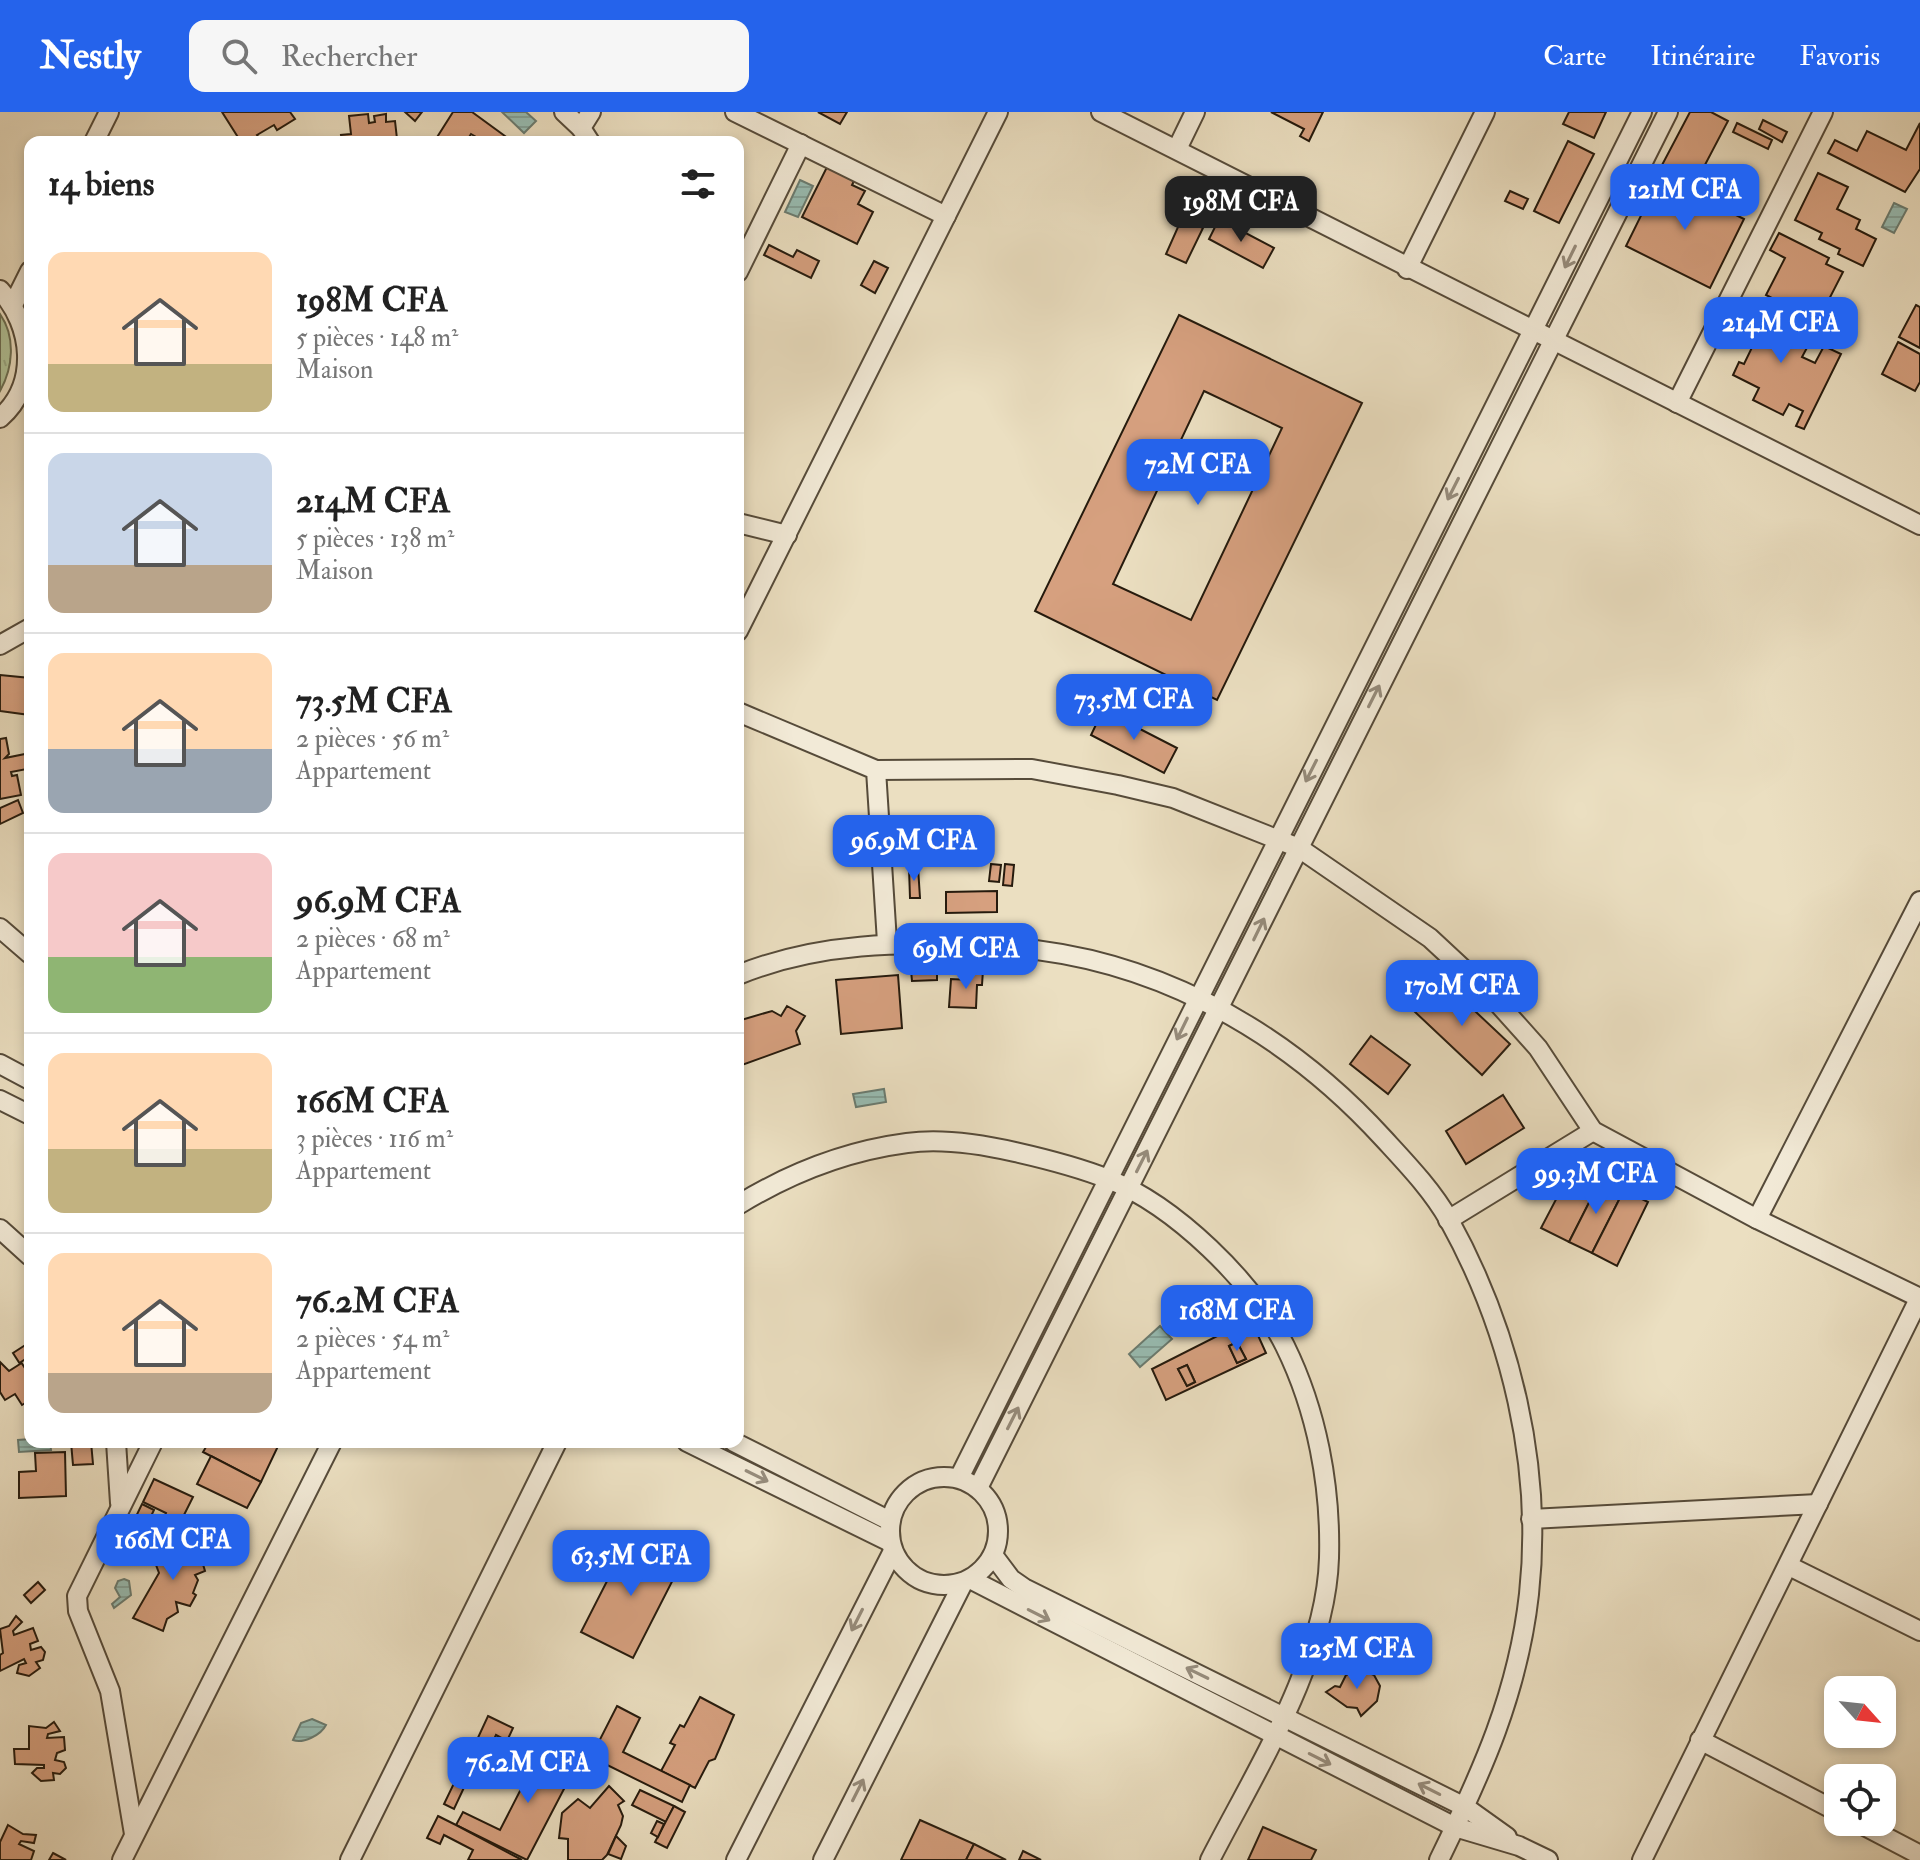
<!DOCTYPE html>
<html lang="fr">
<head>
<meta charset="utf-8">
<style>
  body { margin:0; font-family:"IM FELL Double Pica",serif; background:#f6f6f6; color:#222; height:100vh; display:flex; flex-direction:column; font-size:30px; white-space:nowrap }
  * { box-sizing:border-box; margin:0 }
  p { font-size:26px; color:#767676 }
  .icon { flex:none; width:44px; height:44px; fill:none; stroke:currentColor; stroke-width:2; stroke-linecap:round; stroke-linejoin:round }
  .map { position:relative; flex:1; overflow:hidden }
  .details { position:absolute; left:24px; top:24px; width:720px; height:1312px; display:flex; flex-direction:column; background:#fff; border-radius:16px; box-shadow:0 4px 12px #0003 }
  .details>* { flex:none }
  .needle { width:52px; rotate:117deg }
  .controls { position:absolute; left:1824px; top:1564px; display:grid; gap:16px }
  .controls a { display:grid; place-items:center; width:72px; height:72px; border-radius:16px; background:#fff; box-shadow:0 4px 12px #0003; font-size:40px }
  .price { position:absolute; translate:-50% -68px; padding:0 18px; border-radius:16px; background:#2563eb; color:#fff; font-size:26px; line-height:52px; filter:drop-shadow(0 2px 4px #0008) }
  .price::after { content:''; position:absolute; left:50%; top:48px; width:24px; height:18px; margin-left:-12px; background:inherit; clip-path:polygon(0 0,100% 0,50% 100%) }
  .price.current { background:#222; color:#fff }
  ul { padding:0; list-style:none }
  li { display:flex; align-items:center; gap:24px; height:200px; padding:0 24px }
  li+li { border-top:2px solid #e0e0e0 }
  li span { display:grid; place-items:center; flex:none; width:224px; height:160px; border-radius:16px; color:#555 }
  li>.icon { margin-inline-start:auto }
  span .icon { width:96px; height:96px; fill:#fffc; stroke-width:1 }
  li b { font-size:34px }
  h2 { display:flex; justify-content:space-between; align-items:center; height:96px; padding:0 24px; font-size:34px }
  header { display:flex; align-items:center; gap:48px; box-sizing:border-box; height:112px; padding:0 40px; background:#2563eb; color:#fff }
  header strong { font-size:38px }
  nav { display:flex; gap:44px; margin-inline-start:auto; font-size:28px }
  .search { width:560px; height:72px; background:#f6f6f6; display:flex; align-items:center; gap:20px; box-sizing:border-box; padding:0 28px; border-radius:16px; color:#767676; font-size:30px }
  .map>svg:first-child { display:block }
  .grass { fill:url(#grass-tufts); stroke:#6b6e52; stroke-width:2 }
  .water { fill:url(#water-rules); stroke:#6a7c71; stroke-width:2 }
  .building { fill:#d6a07f; stroke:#251a0d; stroke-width:2; fill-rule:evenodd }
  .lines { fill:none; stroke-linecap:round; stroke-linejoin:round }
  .street-casing { stroke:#564b3a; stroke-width:22 }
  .street { stroke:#f2ead7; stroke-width:18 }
  .oneway { stroke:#968c7c }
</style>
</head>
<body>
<header>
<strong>Nestly</strong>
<div class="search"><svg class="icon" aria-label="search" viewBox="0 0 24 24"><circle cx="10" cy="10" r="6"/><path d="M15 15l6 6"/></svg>Rechercher</div>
<nav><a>Carte</a><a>Itinéraire</a><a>Favoris</a></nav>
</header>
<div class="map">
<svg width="1920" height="1748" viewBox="0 0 1920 1748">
  <defs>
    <pattern id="grass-tufts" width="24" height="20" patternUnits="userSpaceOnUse" patternTransform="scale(2)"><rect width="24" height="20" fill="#b1c398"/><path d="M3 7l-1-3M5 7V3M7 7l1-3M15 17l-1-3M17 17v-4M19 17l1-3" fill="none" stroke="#98a782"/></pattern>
    <pattern id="water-rules" width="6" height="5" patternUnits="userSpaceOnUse" patternTransform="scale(2)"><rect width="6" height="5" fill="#98bdb3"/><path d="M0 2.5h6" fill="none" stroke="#83a299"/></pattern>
  </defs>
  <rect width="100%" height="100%" fill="#ebdfc1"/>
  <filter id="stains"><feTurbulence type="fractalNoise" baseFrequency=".0025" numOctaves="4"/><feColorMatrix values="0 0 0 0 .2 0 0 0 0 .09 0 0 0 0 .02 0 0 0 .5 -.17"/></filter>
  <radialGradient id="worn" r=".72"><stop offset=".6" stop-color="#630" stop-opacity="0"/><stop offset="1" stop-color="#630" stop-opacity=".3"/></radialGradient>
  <!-- grass -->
  <path class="grass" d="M0,202c16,23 13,54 0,77z"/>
  <!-- water -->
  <g class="water">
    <path d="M502,0h24l10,9 -12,12z"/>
    <path d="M800,68l13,6 -15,31 -13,-5z"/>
    <path d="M1894,91l13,6 -13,24 -12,-6z"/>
    <path d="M1836,192l12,3 -5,29 -12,-2z"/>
    <path d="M884,977l2,13 -30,5 -3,-13z"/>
    <path d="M1160,1214l12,13 -32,28 -11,-13z"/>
    <path d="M30,1327v3h20l1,8 -32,2 -1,-12z"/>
    <path d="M124,1467l5,2 2,14 -17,13 -2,-4 8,-7 -5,-9 3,-7z"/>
    <path d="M312,1607l14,6c-5,10 -23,19 -33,15l8,-17z"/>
  </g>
  <!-- building -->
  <g class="building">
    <path d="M222,0h68l5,7 -18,11 -3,-5 -17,10 5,7h-21z"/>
    <path d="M405,0h17l-7,9z"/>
    <path d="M453,0h19l37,27 -2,3h-22l-14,-8 -5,8h-32z"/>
    <path d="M818,0h29l-7,12z"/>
    <path d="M1271,0h52l-14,29 -9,-5 4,-7z"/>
    <path d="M1569,0h37l-12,26 -31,-14z"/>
    <path d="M1690,0h21l17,9 -32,61 -34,-17z"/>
    <path d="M368,2l1,9 6,-1 -1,-6 12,-2v8l9,-1 2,18 -3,3h-52l-1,-7 10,-1 -2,-18z"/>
    <path d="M1763,8l24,12 -5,10 -23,-13z"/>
    <path d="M1737,11l35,17 -4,9 -35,-17z"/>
    <path d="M1920,11v46l-15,23 -77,-39 7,-13 22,11 10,-20 39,19z"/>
    <path d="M1568,29l26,13 -35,69 -25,-12z"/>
    <path d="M827,55l27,14 -2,4 13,6 -7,13 15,8 -16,32 -55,-27z"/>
    <path d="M1818,61l30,14 -11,22 23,11 -4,9 20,10 -13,27 -25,-12 2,-5 -21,-10 3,-6 -27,-13z"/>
    <path d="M1723,62l32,17 -11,22 -32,-16z"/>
    <path d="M1660,65l84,42 -34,69 -84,-42z"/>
    <path d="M1510,79l18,8 -5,10 -18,-8z"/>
    <path d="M1182,106l21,10 -17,35 -20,-9z"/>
    <path d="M1219,107l55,29 -11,20 -54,-29z"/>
    <path d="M1779,121l50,25 -3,6 17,8 -21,41 -22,-11 -4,8 -30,-15 19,-37 -15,-8z"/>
    <path d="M769,133l24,12 4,-7 22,11 -8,17 -47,-23z"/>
    <path d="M874,149l14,7 -13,25 -14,-8z"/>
    <path d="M1739,188l31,16 -3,7 42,21 -7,13 13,6 9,-17 17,8 -37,75 -8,-3 7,-15 -14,-7 -6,11 -30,-15 6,-12 -26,-13 6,-13 5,2 15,-31 -22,-11 -10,20 -7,-4z"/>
    <path d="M1916,193l4,2v41l-21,-11z"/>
    <path d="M1179,203l183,88 -145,297 -182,-89zM1204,279l78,37 -91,192 -78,-36z"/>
    <path d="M1898,230l22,12v28l-5,9 -33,-17z"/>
    <path d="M0,563l30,3v37l-30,-4z"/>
    <path d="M1103,598l74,38 -13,25 -73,-38z"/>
    <path d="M6,626l3,16 -4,4 20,-4 2,15 -16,3 1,4 5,-1 4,20 -21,4v-60z"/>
    <path d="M18,688l5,13 -23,11v-16z"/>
    <path d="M913,713l3,23 -12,2 -2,-24z"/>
    <path d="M991,752l10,1 -2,17 -10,-1z"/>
    <path d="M1005,752l9,1 -2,21 -9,-1z"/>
    <path d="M918,755l2,31h-10l-1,-30z"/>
    <path d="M997,779v21l-51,1v-21z"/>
    <path d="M937,857v11l-25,1 -1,-11z"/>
    <path d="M970,857l13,1 -1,15h-5l-1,23 -27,-1 2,-28 19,1z"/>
    <path d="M898,863l4,53 -61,6 -5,-54z"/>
    <path d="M1443,869l67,63 -28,31 -68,-64z"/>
    <path d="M787,894l18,10 -9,15 4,13 -58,21 -4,-12 3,-33 31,-9 9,5z"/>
    <path d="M1371,924l39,29 -22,29 -38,-30z"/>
    <path d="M1503,983l21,33 -58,36 -20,-33z"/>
    <path d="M1574,1053l27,14 -32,63 -28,-14z"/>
    <path d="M1601,1067l23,11 -32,63 -23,-11z"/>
    <path d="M1624,1078l24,12 -31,64 -25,-13z"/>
    <path d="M1247,1210h5l14,31 -100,47 -14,-31 75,-38 2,3 13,-6 -1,-4zM1237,1230l9,17 -9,4 -8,-17zM1187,1253l8,17 -8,4 -9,-17z"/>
    <path d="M30,1230v14l-9,6 9,14v24l-8,5 -7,-11 -10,6 -5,-8v-30l9,9 11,-7 -7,-11z"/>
    <path d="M1237,1230l9,17 -9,4 -8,-17z"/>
    <path d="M1187,1253l8,17 -8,4 -9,-17z"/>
    <path d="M71,1330h20l2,22 -20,1z"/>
    <path d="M209,1330h71l-19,40 -58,-30z"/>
    <path d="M65,1340l1,44 -47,2v-26l17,-1 -1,-18z"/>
    <path d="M211,1344l50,26 -14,26 -50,-24z"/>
    <path d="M154,1367l39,18 -14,28 -15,-7 2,-5 -23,-11z"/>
    <path d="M142,1392l12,6 -14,29 -12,-6z"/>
    <path d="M190,1419l9,15 7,-1 3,12 -7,4 3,10 -10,4 3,5 -5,13 3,2 -6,11 -14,-4 2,10 -11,7 -4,12 -30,-13 26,-45 -6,-16 22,-7 2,-11z"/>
    <path d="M629,1426l52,26 -48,94 -52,-26z"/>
    <path d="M38,1470l7,8 -14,13 -7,-8z"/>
    <path d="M16,1504l6,6 -9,9 1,4 19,-7 5,13 -8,3 1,6 10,-3 4,5 -2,8 -7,2 4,6 -11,8 -12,-3 2,-8 7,-2 -2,-4 -24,12v-16l3,-2 -3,-24 9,-3z"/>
    <path d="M1362,1558l12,5 6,11 -3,15 -16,15 -4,-8 -10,-1 -21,-15 9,-6 5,1 6,-12z"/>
    <path d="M700,1585l34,18 -19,44 -6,2 -14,27 -34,-17 14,-26 -5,-2 10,-18 4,2z"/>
    <path d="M617,1594l23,12 -17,34 67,33 -8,17 -91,-45z"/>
    <path d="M488,1604l25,12 -6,13 -11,-6 -6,13 -14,-6z"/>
    <path d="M54,1610l6,9 -12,3 -1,4 17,-1 1,13 -8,3 -2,7 9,2 2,6 -6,6 -7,-1 1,7 -13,1 -9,-8 5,-5h7v-3l-29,-1 -1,-15h15v-23l17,2z"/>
    <path d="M544,1632l34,18 -51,98 -71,-35 7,-13 37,18z"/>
    <path d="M458,1663l10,4 -14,30 -10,-5z"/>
    <path d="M609,1674l15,15 -6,4 5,11 -2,9 -14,30 -5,5h-34v-21l-9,-1 3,-25 16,-14 12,9z"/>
    <path d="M640,1678l34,16 -8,16 -34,-17z"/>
    <path d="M674,1694l11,6 -18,36 -12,-6z"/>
    <path d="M438,1704l18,9 66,35h-54l5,-10 -29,-15 -4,9 -13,-6z"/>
    <path d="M920,1708l54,24 -8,16h-65z"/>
    <path d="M657,1709l7,3 -6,13 -7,-4z"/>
    <path d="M8,1713l15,9 13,1 -2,8 -13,-2 -2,3 15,7 -3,9h-31v-18z"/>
    <path d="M1263,1715l53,23 -5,10h-63z"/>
    <path d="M616,1724l10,10 -5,13 -13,-5z"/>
    <path d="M974,1732l32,16h-40z"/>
    <path d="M1023,1739l18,9h-22z"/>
    <path d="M53,1741l13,7h-17z"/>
  </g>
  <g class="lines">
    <!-- street casing -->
    <g class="street-casing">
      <g id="street">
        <path d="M564,0l17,16"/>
        <path d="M735,0l211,104"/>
        <path d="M1101,0l819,413"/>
        <path d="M94,30l15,-30"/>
        <path d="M590,30l-9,-14 10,-16"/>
        <path d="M1177,37l18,-37"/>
        <path d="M1407,157l78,-157"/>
        <path d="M738,160l63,-128"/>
        <path d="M0,178c33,36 39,94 0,128"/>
        <path d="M13,193l17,-34"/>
        <path d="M1677,291l146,-291"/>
        <path d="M738,411l49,12"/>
        <path d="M738,519l260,-519"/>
        <path d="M0,533l30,-17"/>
        <path d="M738,600l138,58 11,172"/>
        <path d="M876,658l156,-1 86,16 55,13 126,50 131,90 57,53 51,57 55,83 164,88 163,79"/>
        <path d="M0,816l30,26"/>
        <path d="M738,863c81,-33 163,-33 249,-29 155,5 293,79 397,193 23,25 48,51 65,81 62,112 94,247 80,374 -11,99 -47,178 -90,266"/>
        <path d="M0,952l30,16"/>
        <path d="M0,988l30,15"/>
        <path d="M738,1093c52,-32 108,-54 169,-62 35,-5 73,1 108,9 31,7 63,15 93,27 67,27 145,102 177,167 32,65 46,140 44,212 -3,103 -73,212 -119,302"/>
        <path d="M1757,1107l163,-318"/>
        <path d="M1448,1108l145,-89"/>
        <path d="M0,1117l30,27"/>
        <path d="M116,1330l4,61"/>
        <path d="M687,1330l203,100"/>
        <path d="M734,1330l156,79"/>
        <circle cx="944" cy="1419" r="54"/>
        <path d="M959,1366l683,-1366"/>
        <path d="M978,1376l690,-1376"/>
        <path d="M1531,1407l287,-15"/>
        <path d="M993,1443l18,24 13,9 441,219 42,30"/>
        <path d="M1789,1454l131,65"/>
        <path d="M970,1467l485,248 64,19 29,14"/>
        <path d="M1700,1628l138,72"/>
        <path d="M1857,1710l63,33"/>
        <path d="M134,1722l-24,-143 -32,-80 -1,-15 76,-154"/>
        <path d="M122,1748l210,-418"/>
        <path d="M350,1748l207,-418"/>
        <path d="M736,1748l157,-309"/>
        <path d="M823,1748l140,-277"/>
        <path d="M1642,1748l278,-563"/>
      </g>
    </g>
    <!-- street -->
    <use href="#street" class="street"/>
  </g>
  <!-- one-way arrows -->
  <defs><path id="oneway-shaft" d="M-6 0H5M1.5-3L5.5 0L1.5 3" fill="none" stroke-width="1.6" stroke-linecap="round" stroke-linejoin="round" transform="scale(2)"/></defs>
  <g class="oneway">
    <use href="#oneway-shaft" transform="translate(1570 145) rotate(116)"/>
    <use href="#oneway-shaft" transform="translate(1453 377) rotate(117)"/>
    <use href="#oneway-shaft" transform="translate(1374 584) rotate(-63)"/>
    <use href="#oneway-shaft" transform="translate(1311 659) rotate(117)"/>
    <use href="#oneway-shaft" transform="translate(1259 817) rotate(-64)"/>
    <use href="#oneway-shaft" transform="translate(1182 917) rotate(116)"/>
    <use href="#oneway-shaft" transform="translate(1142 1049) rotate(-63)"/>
    <use href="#oneway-shaft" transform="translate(1013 1306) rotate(-63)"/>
    <use href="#oneway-shaft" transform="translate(757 1364) rotate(26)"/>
    <use href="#oneway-shaft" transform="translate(1039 1503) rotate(27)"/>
    <use href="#oneway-shaft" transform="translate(857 1508) rotate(117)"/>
    <use href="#oneway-shaft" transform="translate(1197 1561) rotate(-154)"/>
    <use href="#oneway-shaft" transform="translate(1320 1647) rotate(27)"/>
    <use href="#oneway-shaft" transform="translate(1429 1677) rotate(-153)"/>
    <use href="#oneway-shaft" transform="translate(858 1678) rotate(-63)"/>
  </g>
  <rect width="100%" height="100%" filter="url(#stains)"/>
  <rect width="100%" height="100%" fill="url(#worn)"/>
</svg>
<div class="controls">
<a><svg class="needle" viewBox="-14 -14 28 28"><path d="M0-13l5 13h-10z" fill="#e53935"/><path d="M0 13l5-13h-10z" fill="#767676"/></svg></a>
<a><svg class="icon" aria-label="locate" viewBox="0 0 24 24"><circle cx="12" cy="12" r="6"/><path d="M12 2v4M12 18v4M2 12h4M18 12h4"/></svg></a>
</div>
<b class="price" style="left:1685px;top:120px">121M CFA</b>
<b class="price current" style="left:1241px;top:132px">198M CFA</b>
<b class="price" style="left:1781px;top:253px">214M CFA</b>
<b class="price" style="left:1198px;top:395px">72M CFA</b>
<b class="price" style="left:1134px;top:630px">73.5M CFA</b>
<b class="price" style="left:914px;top:771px">96.9M CFA</b>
<b class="price" style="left:966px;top:879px">69M CFA</b>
<b class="price" style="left:1462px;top:916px">170M CFA</b>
<b class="price" style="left:1596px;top:1104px">99.3M CFA</b>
<b class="price" style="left:1237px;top:1241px">168M CFA</b>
<b class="price" style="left:173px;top:1470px">166M CFA</b>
<b class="price" style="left:631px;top:1486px">63.5M CFA</b>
<b class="price" style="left:1357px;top:1579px">125M CFA</b>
<b class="price" style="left:528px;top:1693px">76.2M CFA</b>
<section class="details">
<h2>14 biens<svg class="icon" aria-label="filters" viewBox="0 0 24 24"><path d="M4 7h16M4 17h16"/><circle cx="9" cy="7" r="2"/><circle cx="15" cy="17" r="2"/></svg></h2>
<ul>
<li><span style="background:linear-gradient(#ffd9b3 70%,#c2b280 0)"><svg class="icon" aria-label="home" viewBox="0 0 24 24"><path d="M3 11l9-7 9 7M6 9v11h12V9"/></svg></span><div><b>198M CFA</b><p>5 pièces · 148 m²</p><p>Maison</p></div></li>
<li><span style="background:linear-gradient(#c9d6e8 70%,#b9a48a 0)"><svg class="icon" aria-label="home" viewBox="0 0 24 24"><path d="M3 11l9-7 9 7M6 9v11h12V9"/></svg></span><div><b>214M CFA</b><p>5 pièces · 138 m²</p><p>Maison</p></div></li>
<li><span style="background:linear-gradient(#ffd9b3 60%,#9aa5b1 0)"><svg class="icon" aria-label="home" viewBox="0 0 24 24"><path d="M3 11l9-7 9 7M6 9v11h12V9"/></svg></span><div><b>73.5M CFA</b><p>2 pièces · 56 m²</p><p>Appartement</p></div></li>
<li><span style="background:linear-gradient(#f6c9c9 65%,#8fb573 0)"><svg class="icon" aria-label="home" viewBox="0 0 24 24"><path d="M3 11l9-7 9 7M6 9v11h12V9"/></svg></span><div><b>96.9M CFA</b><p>2 pièces · 68 m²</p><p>Appartement</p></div></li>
<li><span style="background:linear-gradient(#ffd9b3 60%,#c2b280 0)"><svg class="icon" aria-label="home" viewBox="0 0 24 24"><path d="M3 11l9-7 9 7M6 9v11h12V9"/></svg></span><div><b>166M CFA</b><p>3 pièces · 116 m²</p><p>Appartement</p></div></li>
<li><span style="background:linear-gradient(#ffd9b3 75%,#b9a48a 0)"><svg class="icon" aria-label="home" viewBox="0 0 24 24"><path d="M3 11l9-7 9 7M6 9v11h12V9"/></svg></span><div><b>76.2M CFA</b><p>2 pièces · 54 m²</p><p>Appartement</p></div></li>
</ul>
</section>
</div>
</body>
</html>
